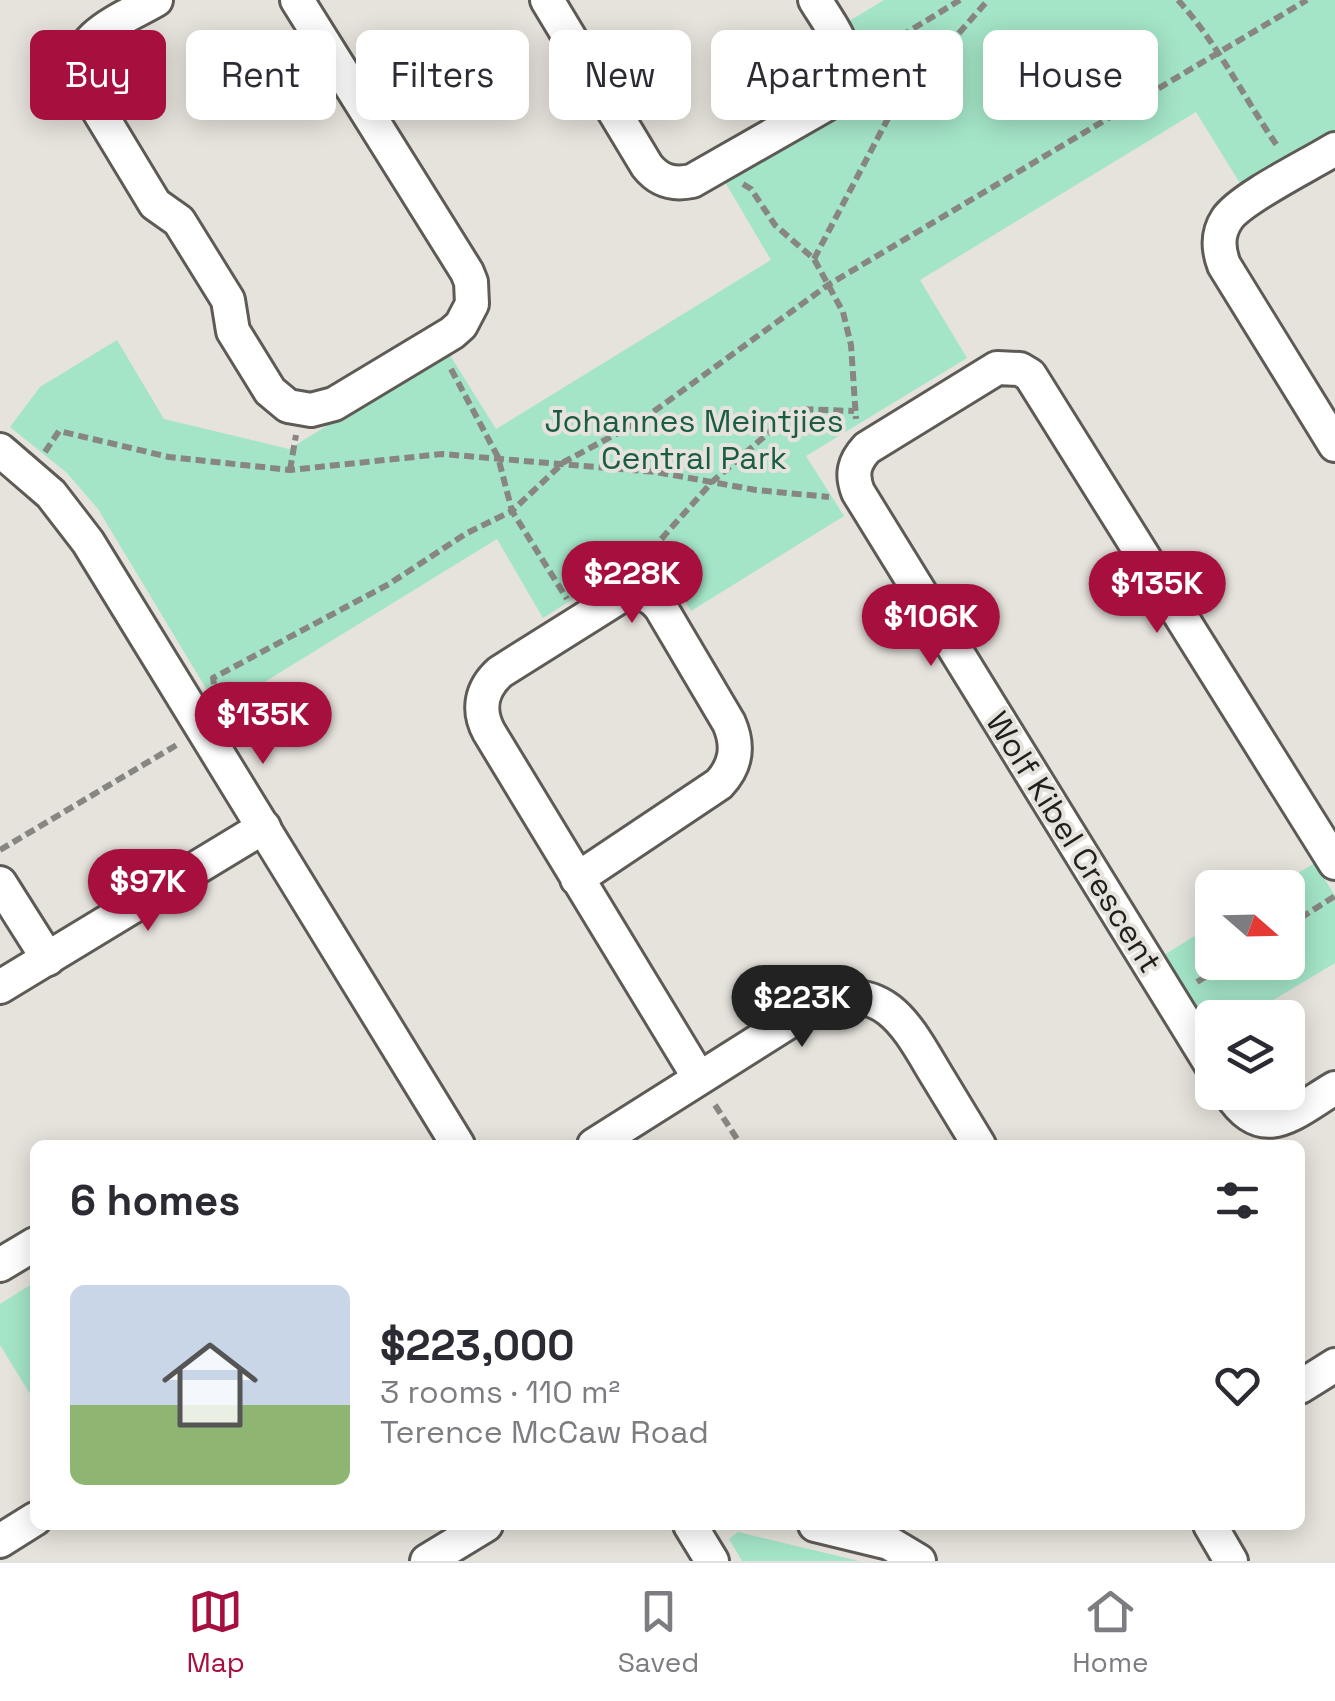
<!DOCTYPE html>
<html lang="en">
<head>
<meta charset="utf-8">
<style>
  body { margin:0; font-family:"Space Grotesk",sans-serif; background:#f7f7f7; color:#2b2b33; height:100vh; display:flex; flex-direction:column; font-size:38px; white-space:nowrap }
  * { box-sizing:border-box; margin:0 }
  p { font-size:32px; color:#7c7c81 }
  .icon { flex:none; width:55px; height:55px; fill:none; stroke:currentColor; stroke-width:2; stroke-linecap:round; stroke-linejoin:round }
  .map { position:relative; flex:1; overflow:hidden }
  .panel { position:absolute; left:30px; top:1140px; width:1275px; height:390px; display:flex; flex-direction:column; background:#fff; border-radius:15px; box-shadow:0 5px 25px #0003 }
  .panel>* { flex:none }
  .guide { position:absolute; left:30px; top:30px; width:1275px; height:90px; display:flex; gap:20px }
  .needle { width:65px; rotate:110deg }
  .buttons { position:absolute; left:1195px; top:870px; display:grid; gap:20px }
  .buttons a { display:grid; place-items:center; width:110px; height:110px; border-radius:15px; background:#fff; box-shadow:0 5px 25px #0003; font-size:50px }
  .price { position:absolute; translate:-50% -85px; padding:0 22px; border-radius:35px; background:#a70f3f; color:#fff; font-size:32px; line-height:65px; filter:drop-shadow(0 2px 5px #0008) }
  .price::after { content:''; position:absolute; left:50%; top:60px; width:30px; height:22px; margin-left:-15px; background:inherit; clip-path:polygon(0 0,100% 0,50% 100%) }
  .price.current { background:#222; color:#fff }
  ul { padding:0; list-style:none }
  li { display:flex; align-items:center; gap:30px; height:250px; padding:0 40px }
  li+li { border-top:2px solid #e1e1e2 }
  li span { display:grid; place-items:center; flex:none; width:280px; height:200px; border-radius:15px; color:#555 }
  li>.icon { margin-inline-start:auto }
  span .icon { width:120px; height:120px; fill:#fffc; stroke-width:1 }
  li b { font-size:42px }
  h2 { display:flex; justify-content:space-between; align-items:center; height:120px; padding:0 40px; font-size:42px }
  .tag { padding:0 35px; border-radius:15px; background:#fff; box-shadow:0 5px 25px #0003; font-size:35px; line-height:90px }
  .tag.current { background:#a70f3f; color:#fff }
  .dock { display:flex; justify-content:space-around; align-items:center; height:140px; border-top:2px solid #e1e1e2; background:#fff; font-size:28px; color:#7c7c81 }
  .dock a { display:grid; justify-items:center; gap:5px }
  .dock .current { color:#a70f3f }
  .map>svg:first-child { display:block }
  .green { fill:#a4e5c7 }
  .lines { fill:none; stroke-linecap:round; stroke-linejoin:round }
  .minor-casing { stroke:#5e5b56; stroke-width:38 }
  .path { stroke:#888681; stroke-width:6; stroke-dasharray:10 5; stroke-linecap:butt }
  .minor { stroke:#fff; stroke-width:32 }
  .labels { text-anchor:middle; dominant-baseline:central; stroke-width:8; stroke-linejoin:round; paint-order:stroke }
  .park-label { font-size:32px; fill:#1a5c44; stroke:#e6e3dc }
  .street-label { font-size:32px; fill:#201f1d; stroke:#e6e3dc }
</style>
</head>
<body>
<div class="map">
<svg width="1335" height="1561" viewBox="0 0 1335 1561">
  <rect width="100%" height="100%" fill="#e6e3dc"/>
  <!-- green -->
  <g class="green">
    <path d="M884,0h451v131l-92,57 -47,-76 -276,168 47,78 -161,98 38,60 -153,95 -37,-63 -111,70 -46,-79 -278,171 -121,-201 -31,-36 -57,-46 30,-40 77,-47 47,79 125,30 159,-97 48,77 275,-169 -46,-78 160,-96 -39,-63z"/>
    <path d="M1315,863l20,33v67l-90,54 -33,1v20l-51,-81 51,-32v37h76v-74l-14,-1z"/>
    <path d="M35,1282v120l-35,-57v-41z"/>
    <path d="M738,1532l121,29h-117l-13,-22z"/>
  </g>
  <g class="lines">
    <!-- minor casing -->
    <g class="minor-casing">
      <g id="minor">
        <path d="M156,0c-32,19 -85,35 -76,80l75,124 24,17 49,79 5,31 37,60 18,15 23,4 23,-6 118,-71 9,-8 11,-21 -1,-22 -4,-10 -170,-272"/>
        <path d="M547,0l100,166c12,15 26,19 45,15l133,-76c39,-39 13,-68 -10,-105"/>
        <path d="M1335,149c-24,15 -94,49 -108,70 -10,15 -9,30 -3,46l111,180"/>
        <path d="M0,450l51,44 37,48 370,603"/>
        <path d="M577,879l142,-95c17,-18 20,-38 10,-61l-68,-115c-11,-14 -23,-18 -40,-12l-121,76c-19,17 -23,38 -11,60 70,116 140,231 210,346"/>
        <path d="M0,883l48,76"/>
        <path d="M0,987l264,-160"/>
        <path d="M1212,1066l-354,-574c-7,-18 -4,-30 9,-44l130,-80 23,1 10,6 305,488"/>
        <path d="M1229,1092c34,54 65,20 106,-4"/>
        <path d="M594,1145l228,-144c63,-18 84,23 112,70 15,25 30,49 45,74"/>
        <path d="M0,1265l35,-21"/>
        <path d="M1300,1387l35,-22"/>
        <path d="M690,1525l22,36"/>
        <path d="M815,1525l74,18 30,18"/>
        <path d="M1210,1525l21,36"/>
        <path d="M0,1541l35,-22"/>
        <path d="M427,1561l59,-36"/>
      </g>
    </g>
    <!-- path -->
    <g class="path">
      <path d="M1178,0c40,44 66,98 100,147"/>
      <path d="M875,52l85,-52"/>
      <path d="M743,184l8,5 24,36 39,34 29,53 8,33 5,74"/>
      <path d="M814,259l80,-152 94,-107"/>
      <path d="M451,369l47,88 14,54 52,-49 78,-42 186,-135 479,-285"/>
      <path d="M45,452l14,-21 110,26 121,13 152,-16 214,18 100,18 73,7"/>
      <path d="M290,470l6,-35"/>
      <path d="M648,564v-10l64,-72 84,-73 58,2"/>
      <path d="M214,684l-1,-6 176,-94 78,-51 45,-22 55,88"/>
      <path d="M0,850l180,-107"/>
      <path d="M1288,926l47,-30"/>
      <path d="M1197,982l32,-20"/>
      <path d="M715,1105l26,40"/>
    </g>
    <!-- minor -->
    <use href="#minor" class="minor"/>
  </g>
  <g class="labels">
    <!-- park labels -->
    <g class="park-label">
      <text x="694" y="421">Johannes Meintjies<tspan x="694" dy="37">Central Park</tspan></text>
    </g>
    <!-- street labels -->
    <g class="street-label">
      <text transform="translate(1074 842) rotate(58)">Wolf Kibel Crescent</text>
    </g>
  </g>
</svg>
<div class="buttons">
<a><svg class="needle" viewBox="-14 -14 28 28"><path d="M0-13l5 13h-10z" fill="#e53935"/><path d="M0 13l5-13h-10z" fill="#7c7c81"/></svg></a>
<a><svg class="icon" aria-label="layers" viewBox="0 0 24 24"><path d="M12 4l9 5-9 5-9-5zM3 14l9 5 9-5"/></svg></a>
</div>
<b class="price" style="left:632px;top:626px">$228K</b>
<b class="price" style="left:1157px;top:636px">$135K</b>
<b class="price" style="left:931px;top:669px">$106K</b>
<b class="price" style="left:263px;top:767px">$135K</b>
<b class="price" style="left:148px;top:934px">$97K</b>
<b class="price current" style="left:802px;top:1050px">$223K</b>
<div class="guide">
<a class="tag current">Buy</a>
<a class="tag">Rent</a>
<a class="tag">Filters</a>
<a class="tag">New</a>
<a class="tag">Apartment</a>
<a class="tag">House</a>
</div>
<section class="panel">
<h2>6 homes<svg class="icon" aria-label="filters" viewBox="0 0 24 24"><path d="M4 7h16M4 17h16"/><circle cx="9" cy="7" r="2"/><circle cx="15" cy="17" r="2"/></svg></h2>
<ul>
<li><span style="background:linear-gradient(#c9d6e8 60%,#8fb573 0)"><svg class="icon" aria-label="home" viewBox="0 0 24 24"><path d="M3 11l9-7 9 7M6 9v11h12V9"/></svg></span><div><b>$223,000</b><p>3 rooms · 110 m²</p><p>Terence McCaw Road</p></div><svg class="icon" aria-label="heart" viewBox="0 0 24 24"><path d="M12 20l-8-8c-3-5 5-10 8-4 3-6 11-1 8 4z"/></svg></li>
</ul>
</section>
</div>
<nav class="dock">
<a class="current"><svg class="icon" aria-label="map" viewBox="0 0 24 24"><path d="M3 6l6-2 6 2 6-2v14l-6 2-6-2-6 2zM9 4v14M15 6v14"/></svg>Map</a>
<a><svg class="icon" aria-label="saved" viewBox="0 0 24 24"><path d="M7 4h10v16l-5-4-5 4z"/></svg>Saved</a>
<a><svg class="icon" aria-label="home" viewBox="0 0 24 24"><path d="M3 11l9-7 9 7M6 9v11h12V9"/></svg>Home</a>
</nav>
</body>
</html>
